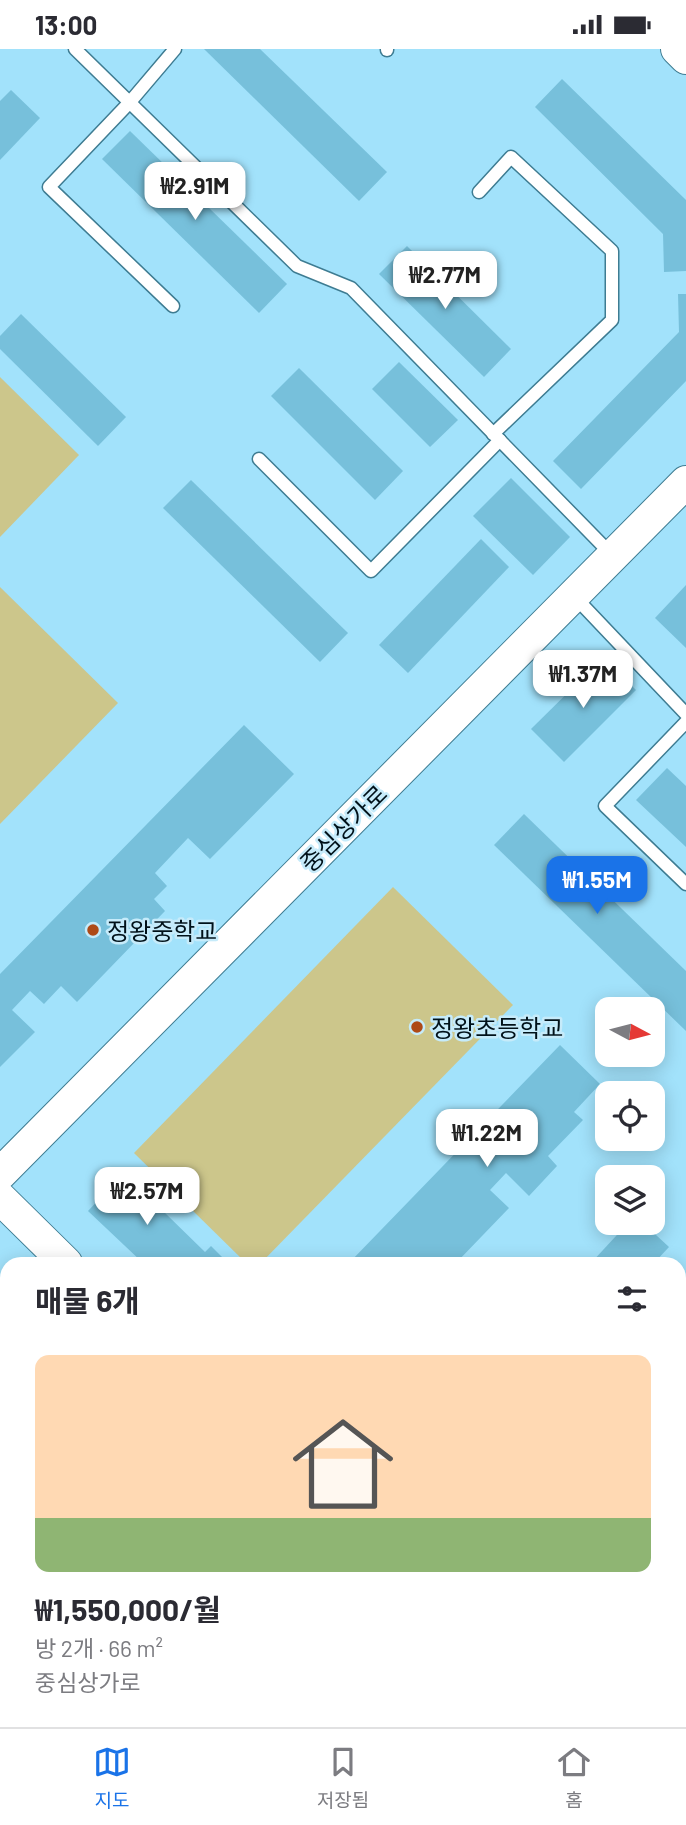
<!DOCTYPE html>
<html lang="ko">
<head>
<meta charset="utf-8">
<style>
  body { margin:0; font-family:Barlow,"Noto Sans KR",sans-serif; background:#f2f2f3; color:#2b2b33; height:100vh; display:flex; flex-direction:column; font-size:26px; white-space:nowrap }
  * { box-sizing:border-box; margin:0 }
  p { font-size:23px; color:#7c7c81 }
  .icon { flex:none; width:38px; height:38px; fill:none; stroke:currentColor; stroke-width:2; stroke-linecap:round; stroke-linejoin:round }
  .map { position:relative; flex:1; overflow:hidden }
  .sheet { position:absolute; left:0px; top:1208px; width:686px; height:471px; display:flex; flex-direction:column; background:#fff; border-radius:21px 21px 0 0; box-shadow:0 4px 18px #0003 }
  .sheet>* { flex:none }
  .needle { width:46px; rotate:97deg }
  .buttons { position:absolute; left:595px; top:948px; display:grid; gap:14px }
  .buttons a { display:grid; place-items:center; width:70px; height:70px; border-radius:14px; background:#fff; box-shadow:0 4px 18px #0003; font-size:35px }
  .price { position:absolute; translate:-50% -60px; padding:0 16px; border-radius:14px; background:#fff; color:#222; font-size:23px; line-height:46px; filter:drop-shadow(0 2px 4px #0008) }
  .price::after { content:''; position:absolute; left:50%; top:42px; width:21px; height:16px; margin-left:-10px; background:inherit; clip-path:polygon(0 0,100% 0,50% 100%) }
  .price.selected { background:#1a73e8; color:#fff }
  ul { padding:0; list-style:none }
  li { display:grid; align-content:center; gap:14px; height:371px; padding:0 35px }
  li+li { border-top:2px solid #e1e1e2 }
  li span { display:grid; place-items:center; height:217px; border-radius:14px; color:#555 }
  li>.icon { margin-inline-start:auto }
  span .icon { width:126px; height:126px; fill:#fffc; stroke-width:1 }
  li b { font-size:30px }
  h2 { display:flex; justify-content:space-between; align-items:center; height:84px; padding:0 35px; font-size:30px }
  .status { display:flex; justify-content:space-between; align-items:center; height:49px; padding:0 35px; background:#fff; direction:ltr }
  .status svg { height:19px; fill:currentColor }
  .menu { display:flex; justify-content:space-around; align-items:center; height:98px; border-top:2px solid #e1e1e2; background:#fff; font-size:19px; color:#7c7c81 }
  .menu a { display:grid; justify-items:center; gap:4px }
  .menu .selected { color:#1a73e8 }
  .map>svg:first-child { display:block }
  .green { fill:#ccc68b }
  .building { fill:#77c0db }
  .lines { fill:none; stroke-linecap:round; stroke-linejoin:round }
  .lane-casing { stroke:#3e7c92; stroke-width:15 }
  .secondary-casing { stroke:#3e7c92; stroke-width:34 }
  .lane { stroke:#fff; stroke-width:12 }
  .secondary { stroke:#fff; stroke-width:32 }
  .poi-dot { fill:#ae4a17; stroke:#c6ebfa; stroke-width:2.5 }
  .labels { text-anchor:middle; dominant-baseline:central; stroke-width:5; stroke-linejoin:round; paint-order:stroke }
  .street-label { font-size:24px; fill:#001119; stroke:#c6ebfa }
  .poi-label { font-size:24px; fill:#001119; stroke:#c6ebfa; text-anchor:start }
</style>
</head>
<body>
<div class="status"><b>13:00</b><svg viewBox="0 0 49 12"><path d="M0 12V9h3v3zM5 12V6h3v6zM10 12V3h3v9zM15 12V0h3v12zM26 1h20v11H26zM47 4h2v5h-2z"/></svg></div>
<div class="map">
<svg width="686" height="1678" viewBox="0 0 686 1678">
  <rect width="100%" height="100%" fill="#a2e2fb"/>
  <!-- green -->
  <g class="green">
    <path d="M0,328l79,78 -79,82z"/>
    <path d="M0,538l118,116 -118,121z"/>
    <path d="M393,838l120,118 -252,258h-15l-112,-110z"/>
  </g>
  <!-- building -->
  <g class="building">
    <path d="M204,0h56l127,123 -28,29z"/>
    <path d="M562,30l124,121v71l-22,1 -1,-38 -128,-127z"/>
    <path d="M11,41l29,28 -40,42v-59z"/>
    <path d="M130,82l157,153 -28,29 -157,-154z"/>
    <path d="M407,197l104,103 -27,28 -105,-103z"/>
    <path d="M678,245h8v87l-105,108 -28,-28 126,-129z"/>
    <path d="M21,265l105,103 -28,29 -98,-97v-13z"/>
    <path d="M399,313l59,58 -28,27 -58,-58z"/>
    <path d="M299,319l104,103 -28,29 -104,-104z"/>
    <path d="M511,429l59,59 -37,38 -60,-59z"/>
    <path d="M191,431l157,153 -28,29 -157,-154z"/>
    <path d="M481,490l28,28 -101,106 -29,-28z"/>
    <path d="M686,536v63l-31,-30z"/>
    <path d="M603,609l33,32 -72,72 -33,-33z"/>
    <path d="M244,676l50,49 -84,85 -22,-21 -33,35 12,13 -13,13 11,12 -88,91 -16,-16 -17,18 -14,-13 -18,19 23,22 -35,35v-93z"/>
    <path d="M667,719l19,18v61l-50,-47z"/>
    <path d="M524,765l162,157v60l-192,-186z"/>
    <path d="M560,996l40,39 -26,28 9,8 -35,36 9,10 -28,30 -23,-23 -16,17 19,18 -53,55h-107z"/>
    <path d="M124,1124l81,79 6,-6 17,17h-85l-55,-52z"/>
    <path d="M628,1174h15l26,24 -15,16h-63z"/>
    <path d="M7,1390v23l-7,-7v-9z"/>
    <path d="M0,1524l7,7v61l-7,-7z"/>
    <path d="M679,1525l7,6v12l-7,8z"/>
    <path d="M110,1671h55l-7,7h-41z"/>
    <path d="M345,1671h87l7,7h-87z"/>
  </g>
  <g class="lines">
    <!-- lane casing -->
    <g class="lane-casing">
      <g id="lane">
        <path d="M75,0l222,217 54,22 261,267"/>
        <path d="M387,0v1"/>
        <path d="M479,143l32,-35 101,94v69l-119,114"/>
        <path d="M173,257l-124,-119 81,-85 45,-53"/>
        <path d="M259,410l112,112 129,-131"/>
        <path d="M573,546l113,119"/>
        <path d="M686,673l-81,84 81,78"/>
        <path d="M679,1276l2,-2 5,5"/>
        <path d="M679,1410l7,-8"/>
        <path d="M0,1650l7,8"/>
        <path d="M21,1671l6,7"/>
        <path d="M74,1671l7,7"/>
        <path d="M305,1671l7,7"/>
        <path d="M51,1678l7,-7"/>
        <path d="M237,1678l6,-7"/>
      </g>
    </g>
    <!-- secondary casing -->
    <g class="secondary-casing">
      <g id="secondary">
        <path d="M677,0l9,9"/>
        <path d="M0,1125l686,-692"/>
        <path d="M0,1149l66,65"/>
        <path d="M529,1671l7,7"/>
      </g>
    </g>
    <!-- lane -->
    <use href="#lane" class="lane"/>
    <!-- secondary -->
    <use href="#secondary" class="secondary"/>
  </g>
  <!-- markers -->
  <g class="poi-dot">
    <circle cx="93" cy="881" r="7"/>
    <circle cx="417" cy="978" r="7"/>
  </g>
  <g class="labels">
    <!-- street labels -->
    <g class="street-label">
      <text transform="translate(343 779) rotate(-45)">중심상가로</text>
    </g>
    <!-- poi labels -->
    <g class="poi-label">
      <text x="107" y="881">정왕중학교</text>
      <text x="431" y="978">정왕초등학교</text>
    </g>
  </g>
</svg>
<div class="buttons">
<a><svg class="needle" viewBox="-14 -14 28 28"><path d="M0-13l5 13h-10z" fill="#e53935"/><path d="M0 13l5-13h-10z" fill="#7c7c81"/></svg></a>
<a><svg class="icon" aria-label="locate" viewBox="0 0 24 24"><circle cx="12" cy="12" r="6"/><path d="M12 2v4M12 18v4M2 12h4M18 12h4"/></svg></a>
<a><svg class="icon" aria-label="layers" viewBox="0 0 24 24"><path d="M12 4l9 5-9 5-9-5zM3 14l9 5 9-5"/></svg></a>
</div>
<b class="price" style="left:195px;top:173px">₩2.91M</b>
<b class="price" style="left:445px;top:262px">₩2.77M</b>
<b class="price" style="left:583px;top:661px">₩1.37M</b>
<b class="price selected" style="left:597px;top:867px">₩1.55M</b>
<b class="price" style="left:487px;top:1120px">₩1.22M</b>
<b class="price" style="left:147px;top:1178px">₩2.57M</b>
<section class="sheet">
<h2>매물 6개<svg class="icon" aria-label="filters" viewBox="0 0 24 24"><path d="M4 7h16M4 17h16"/><circle cx="9" cy="7" r="2"/><circle cx="15" cy="17" r="2"/></svg></h2>
<ul>
<li><span style="background:linear-gradient(#ffd9b3 75%,#8fb573 0)"><svg class="icon" aria-label="home" viewBox="0 0 24 24"><path d="M3 11l9-7 9 7M6 9v11h12V9"/></svg></span><div><b>₩1,550,000/월</b><p>방 2개 · 66 m²</p><p>중심상가로</p></div></li>
</ul>
</section>
</div>
<nav class="menu">
<a class="selected"><svg class="icon" aria-label="map" viewBox="0 0 24 24"><path d="M3 6l6-2 6 2 6-2v14l-6 2-6-2-6 2zM9 4v14M15 6v14"/></svg>지도</a>
<a><svg class="icon" aria-label="saved" viewBox="0 0 24 24"><path d="M7 4h10v16l-5-4-5 4z"/></svg>저장됨</a>
<a><svg class="icon" aria-label="home" viewBox="0 0 24 24"><path d="M3 11l9-7 9 7M6 9v11h12V9"/></svg>홈</a>
</nav>
</body>
</html>
